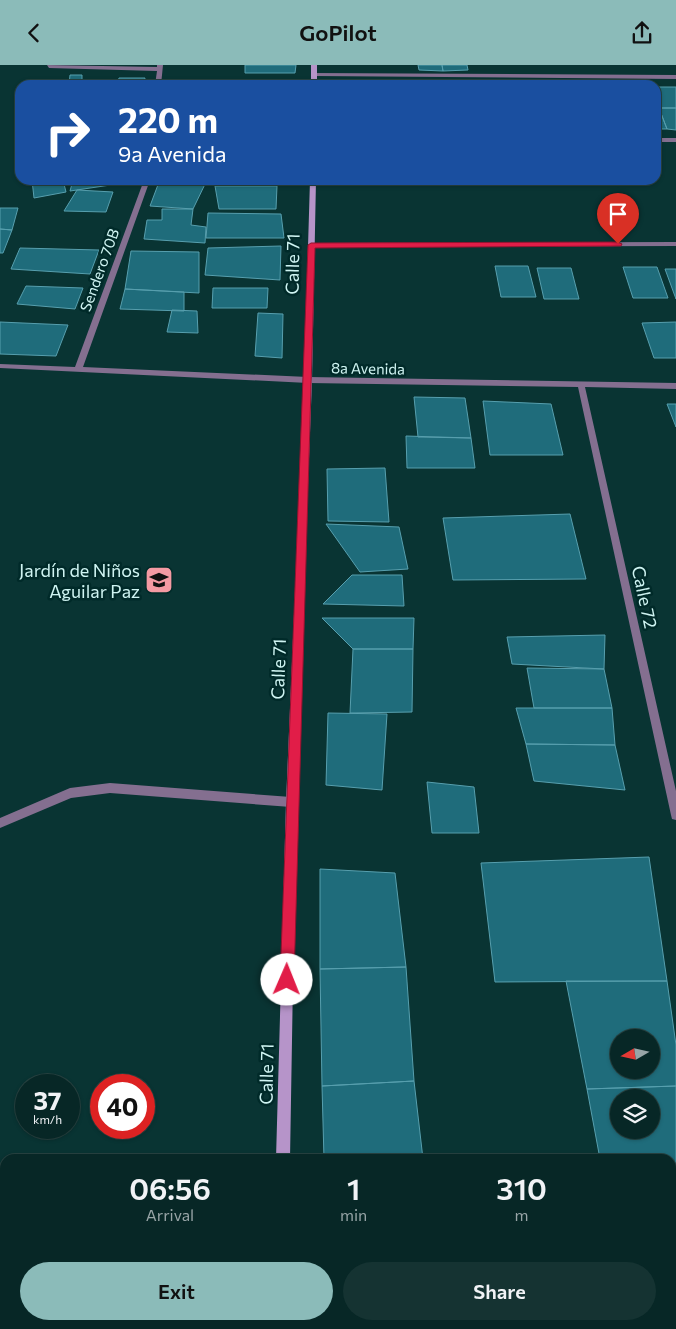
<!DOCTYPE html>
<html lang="en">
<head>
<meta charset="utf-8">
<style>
  :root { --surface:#072726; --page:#153332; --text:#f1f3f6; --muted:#98a5a7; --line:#284443; --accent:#8bbbb9 }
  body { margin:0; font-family:Commissioner,sans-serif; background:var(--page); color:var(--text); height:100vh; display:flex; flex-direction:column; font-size:19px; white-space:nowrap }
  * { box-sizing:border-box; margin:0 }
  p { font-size:16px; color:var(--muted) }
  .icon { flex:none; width:28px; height:28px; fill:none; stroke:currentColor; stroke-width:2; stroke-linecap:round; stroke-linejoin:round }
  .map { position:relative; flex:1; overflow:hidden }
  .details { position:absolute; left:0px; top:1089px; width:676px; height:176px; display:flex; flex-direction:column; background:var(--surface); border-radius:15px 15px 0 0; box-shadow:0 1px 4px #0004,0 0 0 1px var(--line) }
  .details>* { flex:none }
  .hud { position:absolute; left:15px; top:15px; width:646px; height:105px; border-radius:15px; box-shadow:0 1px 4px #0004,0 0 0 1px var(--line); background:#1a4fa0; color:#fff; overflow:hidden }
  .needle { width:32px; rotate:261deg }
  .controls { position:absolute; left:610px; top:964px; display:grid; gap:10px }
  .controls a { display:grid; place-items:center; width:50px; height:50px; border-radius:50%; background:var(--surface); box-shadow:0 1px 4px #0004,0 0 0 1px var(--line); font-size:25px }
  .speed { position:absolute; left:15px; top:1009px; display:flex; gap:10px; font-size:25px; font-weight:700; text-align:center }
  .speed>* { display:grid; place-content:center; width:65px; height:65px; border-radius:50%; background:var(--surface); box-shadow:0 1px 4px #0004,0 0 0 1px var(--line); line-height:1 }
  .speed small { font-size:12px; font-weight:400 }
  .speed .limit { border:8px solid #d22; background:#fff; color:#111 }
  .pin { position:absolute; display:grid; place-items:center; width:42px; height:42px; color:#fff; margin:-51px -21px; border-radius:50% 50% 50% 0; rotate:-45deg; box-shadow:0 0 5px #0007 }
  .pin .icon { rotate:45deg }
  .me { position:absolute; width:55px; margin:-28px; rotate:1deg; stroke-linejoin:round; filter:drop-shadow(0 0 4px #0008) }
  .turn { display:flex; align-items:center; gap:18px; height:105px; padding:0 20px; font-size:22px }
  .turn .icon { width:65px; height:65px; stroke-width:2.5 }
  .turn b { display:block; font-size:35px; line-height:42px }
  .eta { display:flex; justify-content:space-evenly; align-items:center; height:85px; text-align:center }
  .eta b { font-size:30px; font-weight:600; line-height:35px }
  .button { display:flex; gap:10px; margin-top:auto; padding:10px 20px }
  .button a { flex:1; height:58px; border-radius:30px; background:var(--accent); color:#111; font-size:20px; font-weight:600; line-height:58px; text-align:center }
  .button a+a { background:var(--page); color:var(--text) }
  header { display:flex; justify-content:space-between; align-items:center; height:65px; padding:0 20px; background:var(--accent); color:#111; font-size:22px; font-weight:600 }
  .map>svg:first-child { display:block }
  .building { fill:#1f6c7b; stroke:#579fae; fill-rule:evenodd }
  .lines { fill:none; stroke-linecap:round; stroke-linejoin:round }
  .lane { fill:#846f90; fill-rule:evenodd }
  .street { fill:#846f90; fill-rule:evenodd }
  .secondary { fill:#b694c9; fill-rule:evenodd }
  .route { fill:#e11d48; stroke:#92132f }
  .labels { text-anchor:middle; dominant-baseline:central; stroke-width:5; stroke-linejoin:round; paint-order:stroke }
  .far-street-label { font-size:15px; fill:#cff4f2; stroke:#002a29 }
  .street-label { font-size:18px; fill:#cff4f2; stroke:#002a29 }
  .poi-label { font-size:18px; fill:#cff4f2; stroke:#002a29; text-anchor:end }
</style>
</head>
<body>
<header><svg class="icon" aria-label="back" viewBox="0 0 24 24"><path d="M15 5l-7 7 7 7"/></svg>GoPilot<svg class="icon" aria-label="share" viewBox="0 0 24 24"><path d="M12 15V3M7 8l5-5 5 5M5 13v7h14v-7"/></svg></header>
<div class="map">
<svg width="676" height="1264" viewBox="0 0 676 1264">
  <rect width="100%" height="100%" fill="#093433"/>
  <path class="building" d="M 245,0 L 296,0 L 295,8 L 245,8 Z
    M 418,0 L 442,0 L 443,6 L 419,5 Z
    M 442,0 L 467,0 L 468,5 L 443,6 Z
    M 70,10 L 82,10 L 82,16 L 95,15 L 94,20 L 69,20 Z
    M 119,13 L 145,13 L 144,20 L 117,20 Z
    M 656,22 L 676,22 L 676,43 L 659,43 L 656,36 Z
    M 656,43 L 659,43 L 667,64 L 656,64 Z
    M 659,43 L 676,43 L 676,65 L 667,64 Z
    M 32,115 L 63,115 L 66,127 L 34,133 Z
    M 73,115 L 123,115 L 124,118 L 70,126 Z
    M 170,115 L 207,115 L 193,144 L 150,141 L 159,117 Z
    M 215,121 L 277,121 L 276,144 L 219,144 Z
    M 77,125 L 113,127 L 106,147 L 64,146 Z
    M 0,143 L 18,143 L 12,165 L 0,164 Z
    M 162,144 L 193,144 L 191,160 L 206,162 L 205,178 L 144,174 L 147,155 L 162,155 Z
    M 208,148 L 281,149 L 284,173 L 206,173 Z
    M 0,164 L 12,165 L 3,188 L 0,188 Z
    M 281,181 L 280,215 L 205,210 L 208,183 Z
    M 20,183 L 99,185 L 90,209 L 11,204 Z
    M 131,186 L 199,187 L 199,228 L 125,224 Z
    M 495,201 L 528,201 L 536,232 L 501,232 Z
    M 623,202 L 657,202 L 668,233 L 633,233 Z
    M 537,203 L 571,203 L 579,234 L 544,234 Z
    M 665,204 L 676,204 L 676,234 Z
    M 26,221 L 83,223 L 75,244 L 17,239 Z
    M 213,223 L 268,223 L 267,243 L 212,243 Z
    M 125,224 L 184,227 L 184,246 L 120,244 Z
    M 172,245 L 197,246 L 198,268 L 167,267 Z
    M 258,248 L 283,249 L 282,293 L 255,291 Z
    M 0,257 L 68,260 L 56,291 L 0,289 Z
    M 676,257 L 676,293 L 654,293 L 642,258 Z
    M 414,332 L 465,333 L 471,373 L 418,372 Z
    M 483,336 L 551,339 L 563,390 L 490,390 Z
    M 667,339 L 676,339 L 676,362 Z
    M 406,371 L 471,373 L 475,403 L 407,403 Z
    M 385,403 L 389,457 L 328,456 L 327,404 Z
    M 570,449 L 586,514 L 453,515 L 443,453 Z
    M 326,459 L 399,462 L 408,504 L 360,507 Z
    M 352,510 L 402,510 L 404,541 L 323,539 Z
    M 322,553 L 414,553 L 413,584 L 353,584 Z
    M 605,570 L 604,604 L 512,599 L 507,572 Z
    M 353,584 L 413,584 L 412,647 L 350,648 Z
    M 527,603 L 604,604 L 612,643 L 534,643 Z
    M 516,643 L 612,643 L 615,680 L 526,679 Z
    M 328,648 L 387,649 L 382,725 L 326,720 Z
    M 526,679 L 615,680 L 625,725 L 534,716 Z
    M 427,717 L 474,722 L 479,768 L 432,768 Z
    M 649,792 L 667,916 L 495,917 L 481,798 Z
    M 320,804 L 395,808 L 406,902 L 320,904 Z
    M 406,902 L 414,1016 L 322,1021 L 320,904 Z
    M 566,916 L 667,916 L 676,980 L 676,1021 L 587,1024 ZM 619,972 L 651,972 L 651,1005 L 619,1005 Z
    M 414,1016 L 423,1094 L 324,1094 L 322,1021 Z
    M 676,1021 L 676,1145 L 671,1145 L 671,1094 L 600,1094 L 587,1024 ZM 619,1032 L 651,1032 L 651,1065 L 619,1065 Z
    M 323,1260 L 419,1260 L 419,1264 L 324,1264 Z"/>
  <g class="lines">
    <path class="lane" d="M 110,718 L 291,732 L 295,733 L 296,737 L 295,741 L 291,742 L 110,728 L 71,733 L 0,763 L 0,753 L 70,723 Z"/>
    <path class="street" d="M 47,0 L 157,2 L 157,0 L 163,0 L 161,20 L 155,20 L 157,6 L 49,3 Z
      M 312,8 L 676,10 L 676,14 L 314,11 L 311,9 Z
      M 656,73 L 676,73 L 676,77 L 656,77 Z
      M 144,115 L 150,115 L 83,302 L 308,312 L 676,318 L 676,324 L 585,322 L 676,726 L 676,755 L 672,754 L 671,750 L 578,322 L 308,318 L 0,303 L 0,299 L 75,302 Z
      M 676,177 L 676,181 L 311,182 L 308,180 L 311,178 Z"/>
    <path class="secondary" d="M 311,0 L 317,0 L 317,20 L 311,20 Z
      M 310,115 L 316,115 L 312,315 L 296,737 L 290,1094 L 276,1094 L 286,737 L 304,315 Z
      M 272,1260 L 286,1260 L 286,1264 L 272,1264 Z"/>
  </g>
  <path class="route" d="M 618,177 L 622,179 L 621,181 L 315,183 L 294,915 L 292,920 L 287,922 L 282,920 L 280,915 L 308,180 L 311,178 Z"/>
  <defs>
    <symbol id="school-square" viewBox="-11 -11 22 22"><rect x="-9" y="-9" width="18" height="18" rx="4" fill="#f49aa3" stroke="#002a29"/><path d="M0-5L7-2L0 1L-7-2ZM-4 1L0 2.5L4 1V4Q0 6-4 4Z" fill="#111"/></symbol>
  </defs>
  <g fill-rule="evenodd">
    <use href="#school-square" x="143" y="499" width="32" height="32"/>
  </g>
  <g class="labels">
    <g class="far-street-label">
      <text transform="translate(99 205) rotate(-70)">Sendero 70B</text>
      <text transform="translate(368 303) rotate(1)">8a Avenida</text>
    </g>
    <g class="street-label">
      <text transform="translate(292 199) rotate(-89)">Calle 71</text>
      <text transform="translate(645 532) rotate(78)">Calle 72</text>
      <text transform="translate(278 604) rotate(-88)">Calle 71</text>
      <text transform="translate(266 1009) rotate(-89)">Calle 71</text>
    </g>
    <g class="poi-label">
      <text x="140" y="505">Jardín de Niños<tspan x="140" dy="21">Aguilar Paz</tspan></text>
    </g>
  </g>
</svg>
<div class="controls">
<a><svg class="needle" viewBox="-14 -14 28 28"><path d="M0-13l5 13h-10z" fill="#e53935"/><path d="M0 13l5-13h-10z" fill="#98a5a7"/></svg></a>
<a><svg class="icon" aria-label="layers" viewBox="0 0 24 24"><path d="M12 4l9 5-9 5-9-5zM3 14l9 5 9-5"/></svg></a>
</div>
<div class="speed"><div>37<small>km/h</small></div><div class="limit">40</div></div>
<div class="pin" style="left:618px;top:179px;background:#d93025"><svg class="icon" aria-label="arrive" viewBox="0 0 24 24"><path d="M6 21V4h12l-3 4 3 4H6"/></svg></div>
<svg class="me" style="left:287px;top:915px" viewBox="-20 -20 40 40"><circle r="19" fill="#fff"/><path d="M0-13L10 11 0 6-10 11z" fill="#e11d48"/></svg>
<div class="hud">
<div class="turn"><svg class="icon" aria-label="right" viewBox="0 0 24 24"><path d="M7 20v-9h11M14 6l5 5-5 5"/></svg><div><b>220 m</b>9a Avenida</div></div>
</div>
<section class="details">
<div class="eta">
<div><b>06:56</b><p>Arrival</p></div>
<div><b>1</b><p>min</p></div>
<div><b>310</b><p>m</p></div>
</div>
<div class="button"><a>Exit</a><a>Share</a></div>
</section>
</div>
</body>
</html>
